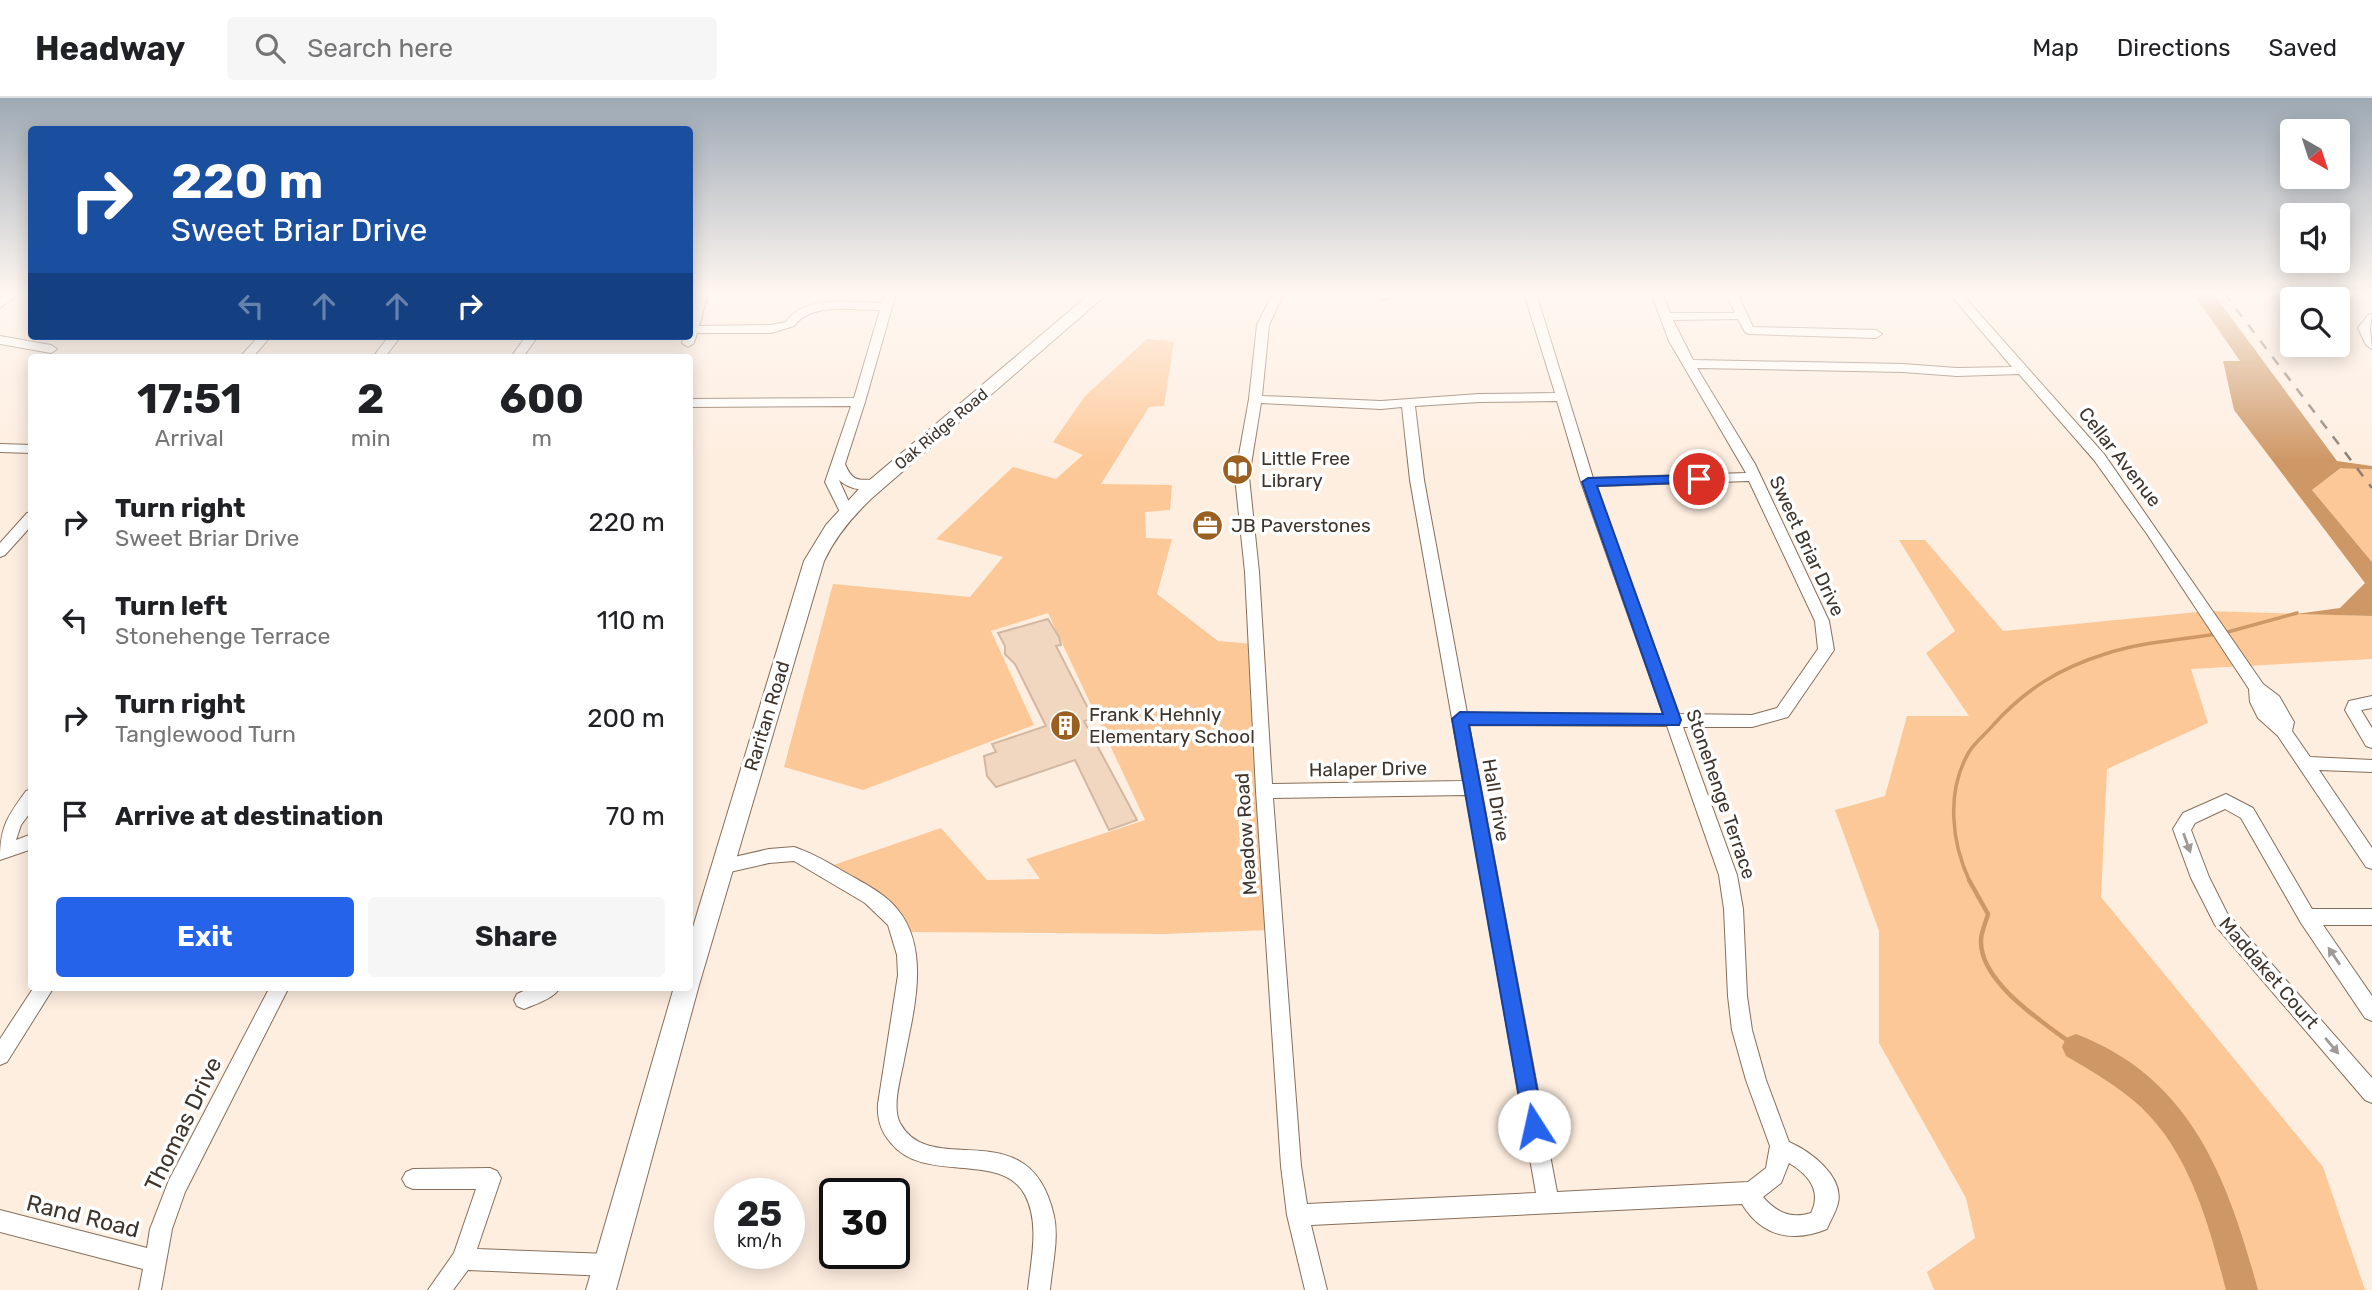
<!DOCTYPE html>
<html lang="en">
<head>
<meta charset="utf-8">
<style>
  :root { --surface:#fff; --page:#f6f6f6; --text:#202124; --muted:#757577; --line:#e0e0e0; --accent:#2563eb }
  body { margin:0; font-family:Rubik,sans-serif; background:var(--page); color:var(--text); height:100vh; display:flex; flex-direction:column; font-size:26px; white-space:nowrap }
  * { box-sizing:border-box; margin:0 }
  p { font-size:23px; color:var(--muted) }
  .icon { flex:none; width:38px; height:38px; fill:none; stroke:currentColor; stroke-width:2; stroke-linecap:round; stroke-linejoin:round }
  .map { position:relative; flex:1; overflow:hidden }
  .side { position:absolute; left:28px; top:256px; width:665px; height:637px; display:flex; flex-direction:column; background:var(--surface); border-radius:7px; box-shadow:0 4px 18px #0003 }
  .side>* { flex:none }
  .hud { position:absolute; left:28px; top:28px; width:665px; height:214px; border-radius:7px; box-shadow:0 4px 18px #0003; background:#1a4fa0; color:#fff; overflow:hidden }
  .needle { width:46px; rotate:141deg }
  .tools { position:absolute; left:2280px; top:21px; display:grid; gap:14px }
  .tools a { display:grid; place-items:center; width:70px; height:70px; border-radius:7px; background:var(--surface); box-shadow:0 4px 18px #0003; font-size:35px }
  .speed { position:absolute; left:714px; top:1080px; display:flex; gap:14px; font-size:35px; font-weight:700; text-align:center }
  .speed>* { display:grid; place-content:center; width:91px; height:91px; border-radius:50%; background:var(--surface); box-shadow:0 4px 18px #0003; line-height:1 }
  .speed small { font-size:18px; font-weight:400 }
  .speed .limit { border:4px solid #111; border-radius:10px; background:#fff; color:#111 }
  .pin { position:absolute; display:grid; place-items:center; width:60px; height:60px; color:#fff; margin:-30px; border:4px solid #fff; border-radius:50%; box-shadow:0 2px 7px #0007 }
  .me { position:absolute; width:77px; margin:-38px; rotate:350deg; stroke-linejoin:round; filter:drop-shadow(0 0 5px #0008) }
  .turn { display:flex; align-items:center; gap:24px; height:147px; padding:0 28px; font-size:32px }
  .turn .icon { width:91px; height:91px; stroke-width:2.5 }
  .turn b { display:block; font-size:49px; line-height:60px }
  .lanes { display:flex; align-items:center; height:66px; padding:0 28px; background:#0003; justify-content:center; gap:35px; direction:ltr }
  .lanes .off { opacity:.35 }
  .eta { display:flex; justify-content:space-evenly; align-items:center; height:119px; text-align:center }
  .eta b { font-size:42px; font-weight:700; line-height:49px }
  .button { display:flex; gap:14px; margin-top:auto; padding:14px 28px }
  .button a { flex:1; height:80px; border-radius:7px; background:var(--accent); color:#fff; font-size:28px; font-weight:700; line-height:80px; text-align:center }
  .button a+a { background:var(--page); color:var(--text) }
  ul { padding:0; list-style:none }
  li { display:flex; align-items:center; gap:21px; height:98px; padding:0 28px }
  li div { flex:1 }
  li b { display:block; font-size:26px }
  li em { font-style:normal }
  header { display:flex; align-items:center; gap:42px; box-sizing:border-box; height:98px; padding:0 35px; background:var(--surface); border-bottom:2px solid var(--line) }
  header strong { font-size:33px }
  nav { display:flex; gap:38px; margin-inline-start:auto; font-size:24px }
  .search { width:490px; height:63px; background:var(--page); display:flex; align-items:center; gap:18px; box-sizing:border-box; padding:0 24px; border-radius:7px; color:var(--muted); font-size:26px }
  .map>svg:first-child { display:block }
  .green { fill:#fdc898 }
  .water { fill:#ce9866 }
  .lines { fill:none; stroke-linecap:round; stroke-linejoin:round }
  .stream-far2 { stroke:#ce9866; stroke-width:2.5 }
  .stream-far1 { stroke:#ce9866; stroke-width:3.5 }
  .stream { stroke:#ce9866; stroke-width:4.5 }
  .river { fill:#ce9866; fill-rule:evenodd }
  .building { fill:#f2d7c0; stroke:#d2b8a2; stroke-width:2 }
  .minor-casing { stroke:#866f5a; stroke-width:2 }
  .major-casing { stroke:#866f5a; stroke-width:2 }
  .minor { fill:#fff; fill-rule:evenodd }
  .major { fill:#fff; fill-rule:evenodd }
  .rail { stroke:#8b7f74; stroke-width:2.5; stroke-dasharray:10 10; stroke-linecap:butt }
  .oneway { fill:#9e9a95 }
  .route { fill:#2563eb; stroke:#184099; stroke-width:2 }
  .labels { text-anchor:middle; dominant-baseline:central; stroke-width:7; stroke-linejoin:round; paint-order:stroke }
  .far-street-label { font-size:16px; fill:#3e342b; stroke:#fff }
  .street-label { font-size:19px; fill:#3e342b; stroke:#fff }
  .poi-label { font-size:19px; fill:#3e342b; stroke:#fff; text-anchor:start }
  .near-street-label { font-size:23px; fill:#3e342b; stroke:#fff }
</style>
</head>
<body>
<header>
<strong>Headway</strong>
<div class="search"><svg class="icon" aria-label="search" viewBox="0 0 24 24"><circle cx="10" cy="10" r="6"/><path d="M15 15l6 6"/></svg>Search here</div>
<nav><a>Map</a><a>Directions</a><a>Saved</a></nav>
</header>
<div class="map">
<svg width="2372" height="1192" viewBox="0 0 2372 1192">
  <rect width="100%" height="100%" fill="#feeee0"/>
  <path class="green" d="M 1147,241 L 1174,244 L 1164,308 L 1149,309 L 1101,386 L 1172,387 L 1170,412 L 1145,414 L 1146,440 L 1172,441 L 1157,496 L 1218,543 L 1254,546 L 1270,832 L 1163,836 L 908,834 L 822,771 L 941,730 L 987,782 L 1040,781 L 1026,761 L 1145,722 L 1048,515 L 991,533 L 1034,627 L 863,692 L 784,669 L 833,486 L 970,499 L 1003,459 L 936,441 L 1013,369 L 1056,381 L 1083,357 L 1053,344 L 1085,298 Z
    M 2342,369 L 2372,370 L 2372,464 L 2312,392 Z
    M 1899,442 L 1925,442 L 2003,533 L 2208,513 L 2372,518 L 2372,561 L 2191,571 L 2208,625 L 2107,671 L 2101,799 L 2323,1069 L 2365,1192 L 1934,1192 L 1927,1174 L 1975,1140 L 1966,1100 L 1879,945 L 1879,833 L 1835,712 L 1885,698 L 1907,618 L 1969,618 L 1926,555 L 1955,533 Z"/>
  <path class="water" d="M 2193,195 L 2213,195 L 2337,363 L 2372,368 L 2372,370 L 2342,369 L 2312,392 L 2372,464 L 2372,518 L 2296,516 L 2340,510 L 2365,485 L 2234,312 L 2223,263 L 2240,263 Z"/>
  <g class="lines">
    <path class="stream-far2" d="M 2342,369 L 2372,370"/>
    <path class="stream-far1" d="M 2224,535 L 2297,515
      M 1970,784 C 1951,744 1946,693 1969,654 C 1975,644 1986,636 1994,626 C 2026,591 2060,570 2105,556 C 2142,544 2179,542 2216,536"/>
    <path class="stream" d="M 1969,782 L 1988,816 C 1986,824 1981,834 1981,842 C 1979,885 2046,926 2076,949"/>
    <path class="river" d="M 2076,936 C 2192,980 2228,1082 2258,1192 L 2226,1192 C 2209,1128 2191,1057 2141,1009 C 2119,989 2092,973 2066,958 L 2062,949 L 2066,940 Z"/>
  </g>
  <path class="building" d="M 1048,521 L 1059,539 L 1061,547 L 1056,548 L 1093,620 L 1084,623 L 1137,722 L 1109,732 L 1075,662 L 996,689 L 987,678 L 984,658 L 996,654 L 992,646 L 1046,628 L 1015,566 L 1005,556 L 1005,548 L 998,535 Z"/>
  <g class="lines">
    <defs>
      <path id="minor" d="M 7,195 L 19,195 L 0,210 L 0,201 Z
        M 696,195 L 708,195 L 699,228 L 771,227 L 786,224 C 805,196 851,205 882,205 L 884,195 L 896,195 L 865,304 L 845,366 C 856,393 867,374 882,387 C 870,396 850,392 839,382 L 853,413 L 851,416 L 841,416 L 825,384 L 851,308 L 690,309 L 690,301 L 854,300 L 880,212 C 852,212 811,204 794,228 L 771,235 L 697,235 L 694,245 L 688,249 L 682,245 L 684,238 L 690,238 L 690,219 Z
        M 1273,195 L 1284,195 L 1269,227 L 1262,298 L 1381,303 L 1479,296 L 1555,295 L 1524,195 L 1536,195 L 1593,380 L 1746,375 L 1669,243 L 1651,195 L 1662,195 L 1670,215 L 1735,215 L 1726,195 L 1737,195 L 1753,229 L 1876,232 L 1882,236 L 1876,240 L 1749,236 L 1745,234 L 1738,221 L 1673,222 L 1693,262 L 1903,266 L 1957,270 L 2012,269 L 1949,195 L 1961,195 L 2104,356 L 2263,586 L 2279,598 L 2294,624 L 2292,633 L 2310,659 L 2372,662 L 2372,674 L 2319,672 L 2372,750 L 2372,771 L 2366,769 L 2278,638 L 2258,620 L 2250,604 L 2249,591 L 2147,436 L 2094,362 L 2019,276 L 1957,278 L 1903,274 L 1697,270 L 1755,366 L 1829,523 L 1834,552 L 1788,619 L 1752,629 L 1683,629 L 1737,777 L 1743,811 L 1747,898 L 1752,932 L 1766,982 L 1789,1044 C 1810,1053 1844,1078 1838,1105 C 1836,1114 1830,1123 1827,1131 C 1793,1145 1762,1139 1742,1106 L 1311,1127 L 1327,1192 L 1305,1192 L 1287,1117 L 1281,1068 L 1256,693 L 1245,474 L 1235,379 L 1249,301 L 1257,227 ZM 1557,303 L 1581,384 L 1663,616 L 1467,615 L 1424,382 L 1415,308 L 1479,304 ZM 1261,305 L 1381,311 L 1402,309 L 1410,382 L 1463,683 L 1272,686 L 1259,474 L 1249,379 ZM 1749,383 L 1815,523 L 1818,551 L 1777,610 L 1752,617 L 1679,616 L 1596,388 ZM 1469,627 L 1667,628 L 1719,777 L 1724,811 L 1728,898 L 1732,932 L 1746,982 L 1770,1048 L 1766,1070 L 1748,1084 L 1557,1094 ZM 1466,697 L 1536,1095 L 1307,1106 L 1301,1068 L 1273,700 ZM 1789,1065 C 1809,1077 1822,1093 1811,1115 C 1791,1121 1777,1115 1763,1099 L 1781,1085 Z
        M 1377,195 L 1389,195 L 1390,200 L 1380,202 Z
        M 2372,216 L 2370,230 L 2372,251 L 2366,247 L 2358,230 L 2368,217 Z
        M 0,238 L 51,247 L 57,251 L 51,255 L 0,246 Z
        M 259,238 L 271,238 L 253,259 L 240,259 Z
        M 389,238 L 401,238 L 385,259 L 373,259 Z
        M 526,238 L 538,238 L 523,259 L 511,259 Z
        M 0,346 L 32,347 L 32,355 L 0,354 Z
        M 32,414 L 32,427 L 5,457 L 0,459 L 0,445 L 27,415 Z
        M 2372,598 L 2372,610 L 2361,612 L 2372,630 L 2372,650 L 2366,648 L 2345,612 L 2349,603 Z
        M 32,691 L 32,712 L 21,727 L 16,742 L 32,736 L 32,751 L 0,762 C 0,729 7,719 26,693 Z
        M 2226,696 L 2253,710 L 2312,811 L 2372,811 L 2372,827 L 2323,827 L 2372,898 L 2372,923 L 2365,920 L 2301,825 L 2241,720 L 2225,711 L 2195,725 L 2191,732 L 2209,779 L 2227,815 L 2372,980 L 2372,1005 L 2365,1002 L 2215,827 L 2191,780 L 2173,731 L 2183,715 Z
        M 794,749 C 816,756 835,769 855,780 C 871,789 887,798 898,812 C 932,854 912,919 903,967 C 900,982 892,1010 900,1025 C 931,1083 1030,1010 1054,1118 C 1059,1141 1052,1168 1050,1192 L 1028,1192 C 1031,1162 1040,1125 1025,1097 C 1001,1052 925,1087 891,1045 C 881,1034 877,1021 878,1006 L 898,877 L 897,857 L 888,827 L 865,805 L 794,763 L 769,765 L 721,776 L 715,774 L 712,769 L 715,764 L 721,762 L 769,751 Z
        M 34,889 L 54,889 L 7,964 L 0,967 L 0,941 Z
        M 270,889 L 289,889 L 185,1094 L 172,1131 L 161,1192 L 139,1192 L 143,1171 L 0,1134 L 0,1112 L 147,1150 L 150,1131 L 169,1082 Z
        M 532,889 L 560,889 C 555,900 536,906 524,911 L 517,908 L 514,902 L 517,896 Z
        M 490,1070 L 497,1073 L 501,1080 L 477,1151 L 608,1156 L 616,1159 L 619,1167 L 616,1175 L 608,1178 L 468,1172 L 453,1192 L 428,1192 L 454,1155 L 476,1091 L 413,1091 L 406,1088 L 402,1081 L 406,1074 L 413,1071 Z"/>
      <path id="major" d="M 1091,195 L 1108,195 L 872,400 C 852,419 836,438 824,463 L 699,887 L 616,1192 L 586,1192 L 674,889 L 690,889 L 690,839 L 804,463 L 826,427 L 859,391 Z"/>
    </defs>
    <use href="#minor" class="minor-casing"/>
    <use href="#major" class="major-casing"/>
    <use href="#minor" class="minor"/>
    <use href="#major" class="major"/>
    <path class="rail" d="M 2224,195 L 2372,390"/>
  </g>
  <defs><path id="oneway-solid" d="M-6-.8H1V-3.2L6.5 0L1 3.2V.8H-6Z" transform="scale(1.75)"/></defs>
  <g class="oneway">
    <use href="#oneway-solid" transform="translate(2187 745) rotate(70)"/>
    <use href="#oneway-solid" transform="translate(2334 858) rotate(-124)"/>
    <use href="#oneway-solid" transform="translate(2332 948) rotate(50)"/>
  </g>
  <linearGradient id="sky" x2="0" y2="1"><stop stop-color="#9da9b4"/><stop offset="0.54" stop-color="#fff7f1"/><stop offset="1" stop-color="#fff7f1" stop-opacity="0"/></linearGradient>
  <rect width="2372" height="362" fill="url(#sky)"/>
  <path class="route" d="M 1699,377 L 1705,381 L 1704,384 L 1597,388 L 1681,622 L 1679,627 L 1469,627 L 1544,1028 L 1541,1035 L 1534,1038 L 1527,1035 L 1524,1028 L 1452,621 L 1460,614 L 1663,616 L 1582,384 L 1588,380 Z"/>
  <defs>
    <symbol id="library-disc" viewBox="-11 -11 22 22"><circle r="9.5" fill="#9b6020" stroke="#fff"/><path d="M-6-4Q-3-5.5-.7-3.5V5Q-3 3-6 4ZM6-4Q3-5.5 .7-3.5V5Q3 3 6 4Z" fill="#fff"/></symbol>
    <symbol id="office-disc" viewBox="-11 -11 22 22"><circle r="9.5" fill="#9b6020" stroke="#fff"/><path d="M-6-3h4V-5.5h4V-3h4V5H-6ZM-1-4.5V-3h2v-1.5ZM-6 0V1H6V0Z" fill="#fff"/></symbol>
    <symbol id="building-disc" viewBox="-11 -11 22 22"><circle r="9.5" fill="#9b6020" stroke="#fff"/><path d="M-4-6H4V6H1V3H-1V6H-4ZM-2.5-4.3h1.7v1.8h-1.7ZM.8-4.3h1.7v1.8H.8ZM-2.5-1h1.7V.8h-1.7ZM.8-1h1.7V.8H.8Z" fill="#fff"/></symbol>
  </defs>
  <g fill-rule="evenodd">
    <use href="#library-disc" x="1220" y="354" width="35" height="35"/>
    <use href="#office-disc" x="1190" y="410" width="35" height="35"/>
    <use href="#building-disc" x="1048" y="610" width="35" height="35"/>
  </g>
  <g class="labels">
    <g class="far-street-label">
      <text transform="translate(941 331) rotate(-40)">Oak Ridge Road</text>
    </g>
    <g class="street-label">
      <text transform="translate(2120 359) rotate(52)">Cellar Avenue</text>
      <text transform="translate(1807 448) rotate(65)">Sweet Briar Drive</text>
      <text transform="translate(767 618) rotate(-73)">Raritan Road</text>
      <text transform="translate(1368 671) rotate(-1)">Halaper Drive</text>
      <text transform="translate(1721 696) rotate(71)">Stonehenge Terrace</text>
      <text transform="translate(1496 702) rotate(80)">Hall Drive</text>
      <text transform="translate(1246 736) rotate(-94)">Meadow Road</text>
      <text transform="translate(2269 875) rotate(49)">Maddaket Court</text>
    </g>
    <g class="poi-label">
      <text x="1261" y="360">Little Free<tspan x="1261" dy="22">Library</tspan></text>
      <text x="1231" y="427">JB Paverstones</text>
      <text x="1089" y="616">Frank K Hehnly<tspan x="1089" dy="22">Elementary School</tspan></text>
    </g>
    <g class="near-street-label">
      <text transform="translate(183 1026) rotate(-64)">Thomas Drive</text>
      <text transform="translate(83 1118) rotate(14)">Rand Road</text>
    </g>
  </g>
</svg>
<div class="tools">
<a><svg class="needle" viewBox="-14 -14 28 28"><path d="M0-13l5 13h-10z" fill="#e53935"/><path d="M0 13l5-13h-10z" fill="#757577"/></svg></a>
<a><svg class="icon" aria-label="sound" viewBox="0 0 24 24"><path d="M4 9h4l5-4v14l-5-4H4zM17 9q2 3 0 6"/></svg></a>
<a><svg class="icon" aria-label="search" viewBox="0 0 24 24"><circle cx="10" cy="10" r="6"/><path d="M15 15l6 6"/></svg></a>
</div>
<div class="speed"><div>25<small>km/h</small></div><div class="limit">30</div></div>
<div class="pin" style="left:1699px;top:381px;background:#d93025"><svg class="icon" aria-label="arrive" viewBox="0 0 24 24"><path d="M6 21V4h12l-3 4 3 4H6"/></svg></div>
<svg class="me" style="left:1534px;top:1028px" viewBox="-20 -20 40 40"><circle r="19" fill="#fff"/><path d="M0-13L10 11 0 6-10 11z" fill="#2563eb"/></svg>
<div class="hud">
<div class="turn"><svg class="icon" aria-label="right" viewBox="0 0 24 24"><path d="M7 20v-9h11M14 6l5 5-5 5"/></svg><div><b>220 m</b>Sweet Briar Drive</div></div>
<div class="lanes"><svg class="icon off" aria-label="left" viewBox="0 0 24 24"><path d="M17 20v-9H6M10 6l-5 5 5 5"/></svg><svg class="icon off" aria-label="ahead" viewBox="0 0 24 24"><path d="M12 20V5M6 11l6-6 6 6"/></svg><svg class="icon off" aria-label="ahead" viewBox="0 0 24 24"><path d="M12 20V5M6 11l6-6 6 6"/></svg><svg class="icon" aria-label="right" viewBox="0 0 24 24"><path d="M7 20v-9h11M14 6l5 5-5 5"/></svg></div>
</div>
<section class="side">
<div class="eta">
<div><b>17:51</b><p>Arrival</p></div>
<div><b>2</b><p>min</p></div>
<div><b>600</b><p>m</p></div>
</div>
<ul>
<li><svg class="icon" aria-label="right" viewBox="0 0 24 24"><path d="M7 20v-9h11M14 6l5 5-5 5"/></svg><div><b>Turn right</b><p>Sweet Briar Drive</p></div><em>220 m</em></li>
<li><svg class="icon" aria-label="left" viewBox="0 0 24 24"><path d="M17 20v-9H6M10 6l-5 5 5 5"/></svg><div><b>Turn left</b><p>Stonehenge Terrace</p></div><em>110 m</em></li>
<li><svg class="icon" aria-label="right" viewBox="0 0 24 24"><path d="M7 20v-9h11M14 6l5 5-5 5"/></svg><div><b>Turn right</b><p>Tanglewood Turn</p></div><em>200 m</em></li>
<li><svg class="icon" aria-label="arrive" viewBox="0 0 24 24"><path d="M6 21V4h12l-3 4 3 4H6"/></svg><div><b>Arrive at destination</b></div><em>70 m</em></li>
</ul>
<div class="button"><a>Exit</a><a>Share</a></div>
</section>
</div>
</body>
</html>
